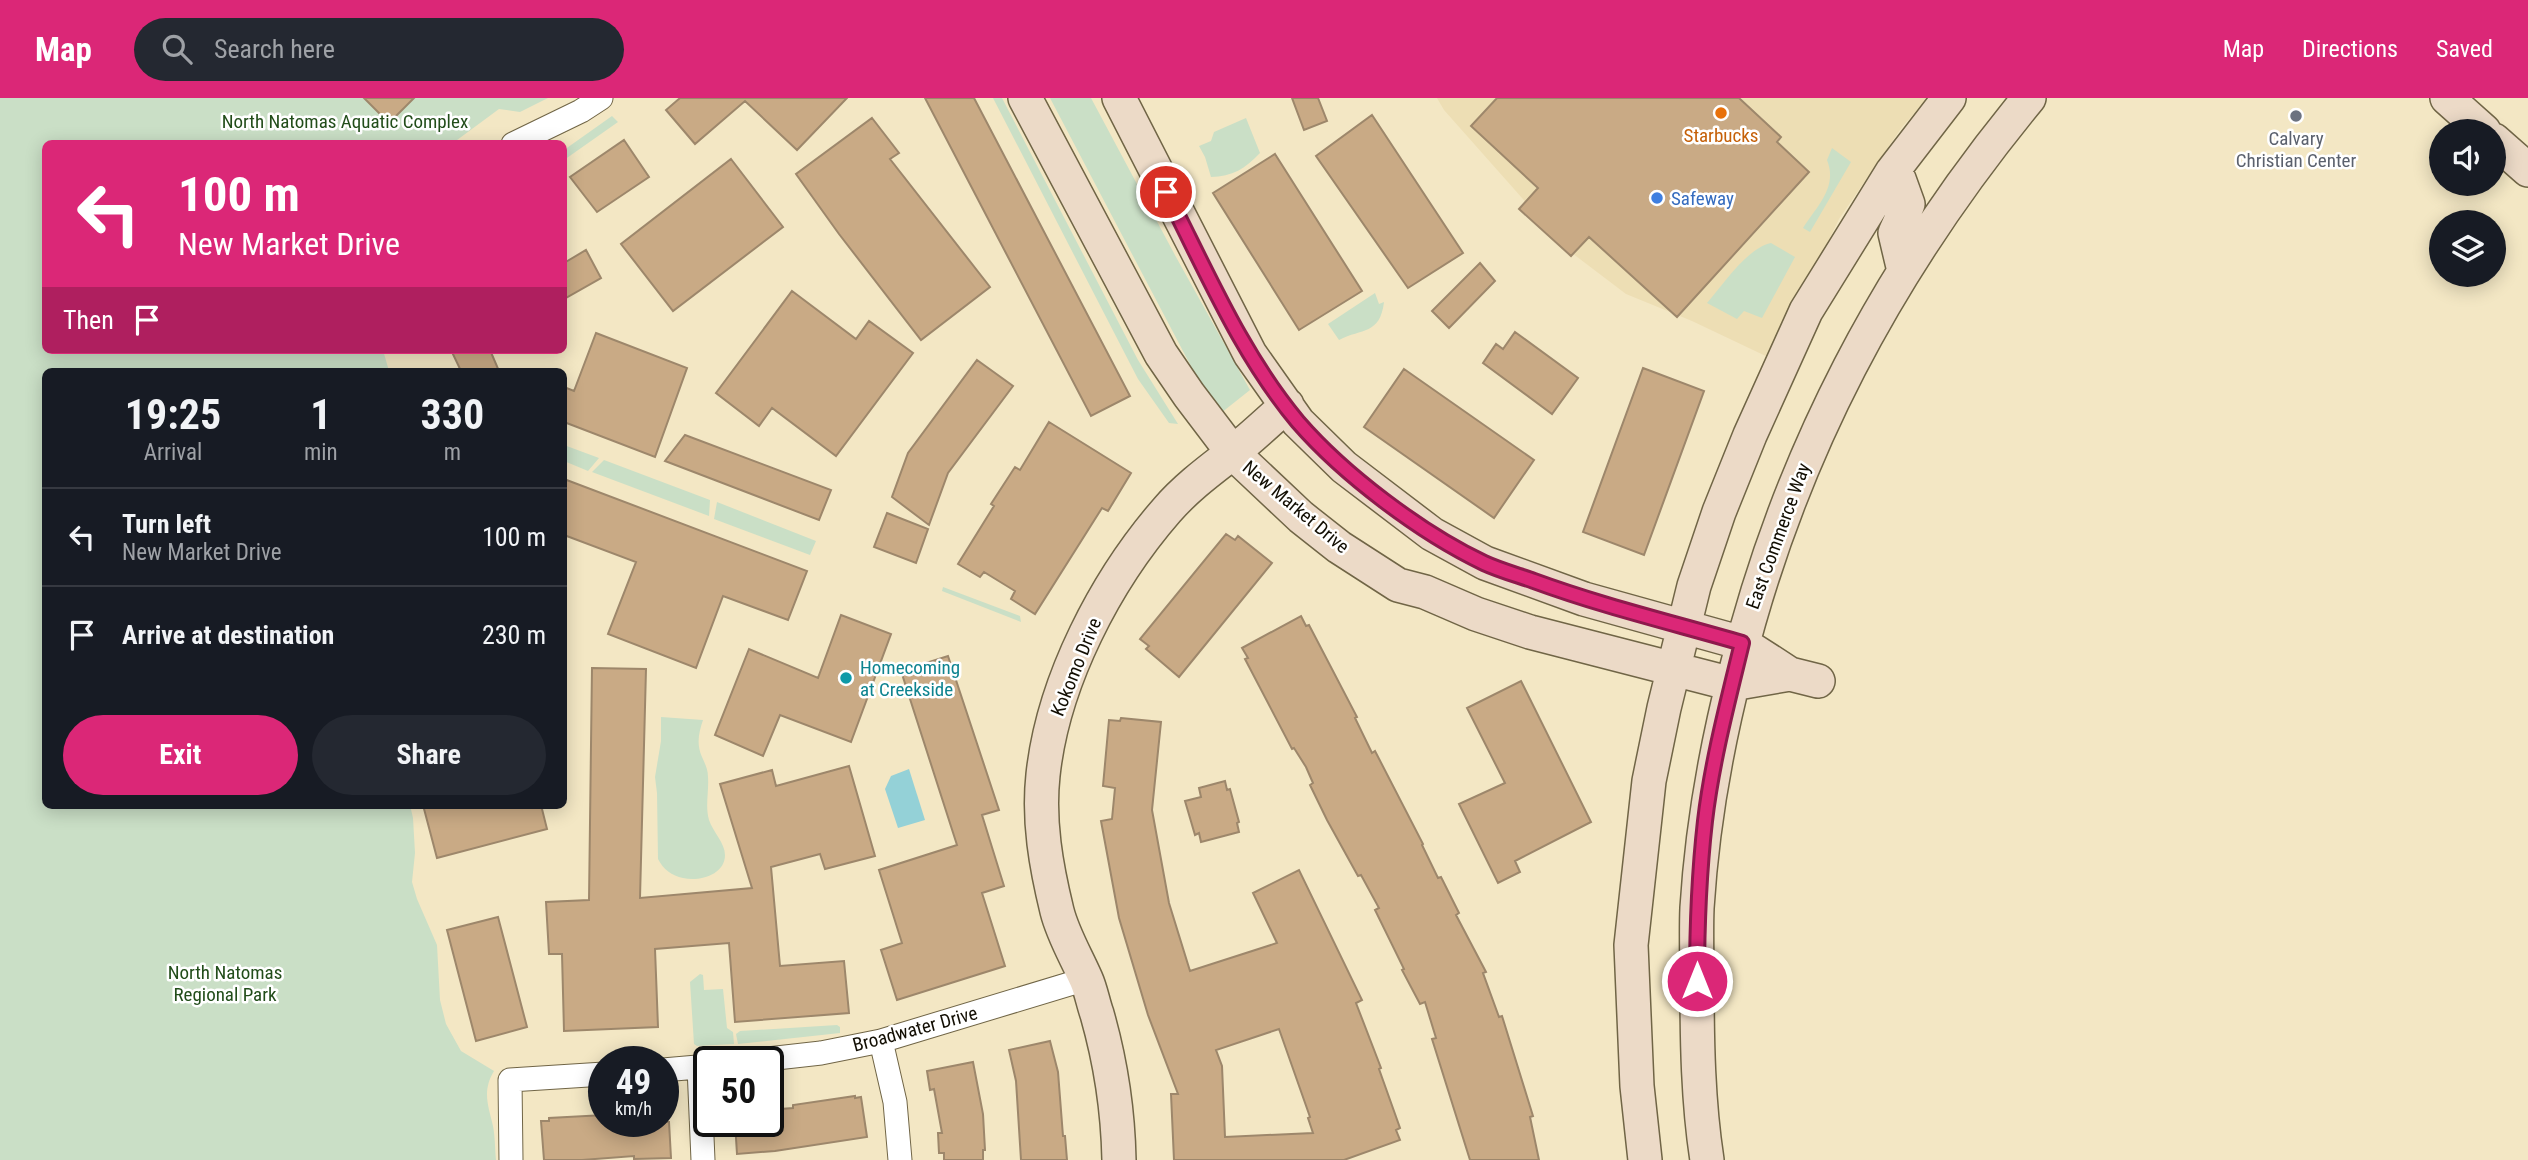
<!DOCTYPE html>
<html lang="en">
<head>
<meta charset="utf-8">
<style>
  :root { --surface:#171b24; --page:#242831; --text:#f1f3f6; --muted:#9ea1a6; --line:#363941; --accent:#db2777 }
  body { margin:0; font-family:"Roboto Condensed",sans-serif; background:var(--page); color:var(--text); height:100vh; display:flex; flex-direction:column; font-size:26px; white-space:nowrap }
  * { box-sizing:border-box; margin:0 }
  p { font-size:23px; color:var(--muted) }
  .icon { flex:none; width:38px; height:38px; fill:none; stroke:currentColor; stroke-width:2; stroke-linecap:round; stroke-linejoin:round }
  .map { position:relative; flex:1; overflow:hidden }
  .panel { position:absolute; left:42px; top:270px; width:525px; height:441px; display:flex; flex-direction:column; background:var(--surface); border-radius:10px; box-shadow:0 4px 18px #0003 }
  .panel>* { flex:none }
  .hud { position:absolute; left:42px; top:42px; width:525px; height:214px; border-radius:10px; box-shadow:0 4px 18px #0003; background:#db2777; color:#fff; overflow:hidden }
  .tools { position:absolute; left:2429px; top:21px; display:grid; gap:14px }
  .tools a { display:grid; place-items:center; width:77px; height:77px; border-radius:50%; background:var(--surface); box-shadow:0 4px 18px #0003; font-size:35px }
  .speed { position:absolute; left:588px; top:948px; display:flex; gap:14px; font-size:35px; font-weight:700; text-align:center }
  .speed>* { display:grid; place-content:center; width:91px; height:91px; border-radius:50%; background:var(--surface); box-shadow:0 4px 18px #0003; line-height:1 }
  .speed small { font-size:18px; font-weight:400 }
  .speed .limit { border:4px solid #111; border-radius:10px; background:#fff; color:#111 }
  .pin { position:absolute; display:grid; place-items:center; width:60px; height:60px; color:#fff; margin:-30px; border:4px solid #fff; border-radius:50%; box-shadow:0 2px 7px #0007 }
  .me { position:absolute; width:77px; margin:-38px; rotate:0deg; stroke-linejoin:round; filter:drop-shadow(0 0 5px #0008) }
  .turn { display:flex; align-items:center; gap:24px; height:147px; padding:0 21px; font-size:32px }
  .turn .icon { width:91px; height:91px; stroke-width:2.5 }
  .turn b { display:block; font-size:49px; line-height:60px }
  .then { display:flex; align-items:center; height:66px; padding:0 21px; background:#0003; gap:14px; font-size:26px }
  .eta { display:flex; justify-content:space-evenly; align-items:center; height:119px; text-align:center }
  .eta b { font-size:42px; font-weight:700; line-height:49px }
  .action { display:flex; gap:14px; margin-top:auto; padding:14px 21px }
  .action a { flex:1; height:80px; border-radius:42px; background:var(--accent); color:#fff; font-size:28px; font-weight:700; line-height:80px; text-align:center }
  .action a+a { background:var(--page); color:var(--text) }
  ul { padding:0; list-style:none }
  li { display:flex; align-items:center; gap:21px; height:98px; padding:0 21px; border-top:2px solid var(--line) }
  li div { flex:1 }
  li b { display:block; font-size:26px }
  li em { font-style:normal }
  header { display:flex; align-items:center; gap:42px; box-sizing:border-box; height:98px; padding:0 35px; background:var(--accent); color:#fff }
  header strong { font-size:33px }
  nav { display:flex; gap:38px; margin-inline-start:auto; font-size:24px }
  .search { width:490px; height:63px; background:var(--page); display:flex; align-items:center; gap:18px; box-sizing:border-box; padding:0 24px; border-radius:38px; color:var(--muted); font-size:26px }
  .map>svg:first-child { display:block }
  .built { fill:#eddeb4 }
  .green { fill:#cadfc6 }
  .water { fill:#94d1d7 }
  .building { fill:#c9aa85; stroke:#9d876b; stroke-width:2; fill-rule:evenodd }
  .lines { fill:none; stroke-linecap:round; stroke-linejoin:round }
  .street-casing { stroke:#706546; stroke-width:25 }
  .secondary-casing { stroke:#706546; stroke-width:36 }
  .street { stroke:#fff; stroke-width:23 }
  .secondary { stroke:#ecdac7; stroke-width:33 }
  .route-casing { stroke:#8e194d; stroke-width:18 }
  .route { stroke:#db2777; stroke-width:12 }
  .food-dot { fill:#e8710a; stroke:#fff; stroke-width:2.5 }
  .worship-dot { fill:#6b7280; stroke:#fff; stroke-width:2.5 }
  .shop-dot { fill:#3f7fe0; stroke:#fff; stroke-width:2.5 }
  .culture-dot { fill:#0f9aa8; stroke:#fff; stroke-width:2.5 }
  .labels { text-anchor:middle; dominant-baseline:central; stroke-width:5; stroke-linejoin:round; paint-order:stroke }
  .park-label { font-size:19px; fill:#224d1a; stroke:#fff }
  .food-label { font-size:19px; fill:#c56008; stroke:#fff }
  .worship-label { font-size:19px; fill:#5b616d; stroke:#fff }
  .shop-label { font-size:19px; fill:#366cbe; stroke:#fff; text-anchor:start }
  .street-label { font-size:19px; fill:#120e03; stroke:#fff }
  .culture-label { font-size:19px; fill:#0d838f; stroke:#fff; text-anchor:start }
</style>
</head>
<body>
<header>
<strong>Map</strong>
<div class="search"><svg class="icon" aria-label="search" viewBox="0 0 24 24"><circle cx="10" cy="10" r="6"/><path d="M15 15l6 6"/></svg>Search here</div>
<nav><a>Map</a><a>Directions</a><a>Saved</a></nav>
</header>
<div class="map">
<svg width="2528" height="1062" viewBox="0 0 2528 1062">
  <rect width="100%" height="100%" fill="#f3e7c4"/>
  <path class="built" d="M 1437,0 L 1928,0 L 1902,29 L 1839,121 L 1772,261 L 1692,223 L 1626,196 L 1568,152 L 1444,12 Z"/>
  <path class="green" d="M 0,0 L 548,0 L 520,14 L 499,11 L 453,45 L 46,46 L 46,252 L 383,252 L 389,273 L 46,273 L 46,707 L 410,707 L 413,720 L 415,755 L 412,784 L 417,801 L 437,847 L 440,902 L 446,926 L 461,953 L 494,973 C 482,993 488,1007 493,1028 C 495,1038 495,1051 496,1062 L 0,1062 Z
    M 993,0 L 1002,0 L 1138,262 L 1178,326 L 1169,325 L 1138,281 Z
    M 1050,0 L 1091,0 L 1176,159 L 1250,292 L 1221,315 L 1194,274 Z
    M 612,18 L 618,24 L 564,62 L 564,52 Z
    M 1246,20 L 1260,55 C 1246,70 1232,79 1211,79 L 1205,59 L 1199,48 L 1211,43 L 1214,34 Z
    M 1832,50 L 1851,64 L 1810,134 L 1803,130 C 1817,108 1838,89 1827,62 Z
    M 1771,145 L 1795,159 L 1762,220 L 1744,213 L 1737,221 L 1707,205 C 1723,187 1747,150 1771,145 Z
    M 1375,195 L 1379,206 L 1384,204 C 1380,237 1362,230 1339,242 L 1328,226 Z
    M 564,347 L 599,360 L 588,373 L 564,363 Z
    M 604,362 L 710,402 L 709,418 L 592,374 Z
    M 717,404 L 816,443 L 810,457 L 714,421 Z
    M 943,489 L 1020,518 L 1021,524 L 942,493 Z
    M 661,619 L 703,622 C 699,634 696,646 702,659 C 705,666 708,671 708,679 C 709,694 705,708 709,722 C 713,734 725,745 725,757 C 725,777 699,784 683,780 C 672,778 663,771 658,761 L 657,695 L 655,679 L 661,643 Z
    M 700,876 L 703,877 L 704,892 L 723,891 L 727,930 L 733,934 L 734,946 L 697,948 L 694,946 L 690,884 Z
    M 837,927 L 840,929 L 840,935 L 738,946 L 736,936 L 740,933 Z"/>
  <path class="water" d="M 909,671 L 925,722 L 898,730 L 885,691 L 891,678 Z"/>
  <path class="building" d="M 364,0 L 414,0 L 389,25 Z
    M 680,0 L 847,0 L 797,52 L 745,3 L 695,46 L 666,12 Z
    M 925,0 L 974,0 L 1130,298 L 1091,318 Z
    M 1292,0 L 1318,0 L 1327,23 L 1304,32 Z
    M 1497,0 L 1739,0 L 1781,39 L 1777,44 L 1809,74 L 1677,219 L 1589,139 L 1571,158 L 1519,111 L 1538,90 L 1471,28 Z
    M 1372,17 L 1463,155 L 1408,190 L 1316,58 Z
    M 872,20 L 899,55 L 890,61 L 990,189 L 921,242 L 839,136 L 796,76 Z
    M 624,42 L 649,79 L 597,114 L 570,79 Z
    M 1275,56 L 1362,193 L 1299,232 L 1213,95 Z
    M 731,61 L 783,129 L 673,213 L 621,146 Z
    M 586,152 L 601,180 L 564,201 L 564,165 Z
    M 1480,165 L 1495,183 L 1449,230 L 1432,213 Z
    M 792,193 L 856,241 L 869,223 L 913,255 L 836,358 L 772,310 L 759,328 L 716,295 Z
    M 1515,234 L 1578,280 L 1552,316 L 1483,265 L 1496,246 L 1503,251 Z
    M 596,235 L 687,270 L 655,359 L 564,324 L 564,289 L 574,293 Z
    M 451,252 L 490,252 L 499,273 L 461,273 Z
    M 977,262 L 1013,288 L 948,375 L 929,427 L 892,399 L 908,355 Z
    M 1643,270 L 1704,293 L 1644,457 L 1583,434 Z
    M 1404,271 L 1534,362 L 1494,420 L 1364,329 Z
    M 1049,324 L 1131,375 L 1108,413 L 1102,410 L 1035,516 L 1011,501 L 1015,493 L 984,474 L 980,479 L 958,466 L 994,408 L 991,406 L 1015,369 L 1020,372 Z
    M 685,337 L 831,392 L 819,422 L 665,363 Z
    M 564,381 L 807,473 L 788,522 L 723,498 L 696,570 L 608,536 L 636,464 L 564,437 Z
    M 887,415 L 928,431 L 916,465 L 874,449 Z
    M 1226,436 L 1235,442 L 1238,438 L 1272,465 L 1179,579 L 1146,551 L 1149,548 L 1140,541 Z
    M 841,517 L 891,536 L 851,644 L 780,617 L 763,658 L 715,637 L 749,551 L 818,580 Z
    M 1301,518 L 1306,528 L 1309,527 L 1357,619 L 1355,620 L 1372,655 L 1375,653 L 1423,746 L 1422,747 L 1438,780 L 1441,779 L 1459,815 L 1456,817 L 1486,874 L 1483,875 L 1499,919 L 1502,918 L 1533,1018 L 1530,1019 L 1539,1062 L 1470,1062 L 1432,941 L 1436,940 L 1425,904 L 1420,906 L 1402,872 L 1404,871 L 1375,812 L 1379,810 L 1361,777 L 1358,778 L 1327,722 L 1310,687 L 1313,685 L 1306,669 L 1294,650 L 1292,651 L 1245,561 L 1248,560 L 1242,550 Z
    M 948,558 L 999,712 L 982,717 L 1004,788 L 982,795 L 1005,868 L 897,902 L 881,852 L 902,845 L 879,772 L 957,747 L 901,573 Z
    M 592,570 L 646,571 L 640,800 L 752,790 L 720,686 L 772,672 L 776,688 L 849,668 L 875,758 L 825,771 L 820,756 L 771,769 L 780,868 L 844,863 L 849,915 L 735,924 L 729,845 L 655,851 L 658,929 L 564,933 L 562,856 L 549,856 L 546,804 L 589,802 Z
    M 1521,583 L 1591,724 L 1515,763 L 1520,774 L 1498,785 L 1459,706 L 1505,685 L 1467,610 Z
    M 1121,620 L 1161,624 L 1152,712 L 1169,805 L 1190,873 L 1277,845 L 1253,795 L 1299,772 L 1362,902 L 1356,905 L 1381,970 L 1379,971 L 1400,1030 L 1396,1032 L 1400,1042 L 1344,1062 L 1174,1062 L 1171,996 L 1178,996 L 1148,917 L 1119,820 L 1101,723 L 1112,721 L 1115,690 L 1103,688 L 1109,622 L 1120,623 ZM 1279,931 L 1310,1019 L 1308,1020 L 1313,1035 L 1225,1039 L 1222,968 L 1216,952 Z
    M 1225,683 L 1227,692 L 1230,691 L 1239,724 L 1237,725 L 1239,734 L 1201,744 L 1199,735 L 1195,737 L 1185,703 L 1201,699 L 1199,690 Z
    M 423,707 L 541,707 L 547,731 L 437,760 Z
    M 498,819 L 527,929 L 476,943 L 447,832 Z
    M 1050,943 L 1058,974 L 1063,1038 L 1065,1038 L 1067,1062 L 1021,1062 L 1016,983 L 1009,952 Z
    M 973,964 L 983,1016 L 985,1052 L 983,1052 L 983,1062 L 944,1062 L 944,1055 L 939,1055 L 938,1035 L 942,1035 L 934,991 L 930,992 L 927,973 Z
    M 855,998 L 855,1000 L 861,999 L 867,1039 L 775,1053 L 737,1056 L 735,1024 L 768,1024 L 768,1012 L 793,1010 L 793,1007 Z
    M 604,1017 L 604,1024 L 669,1024 L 671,1060 L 634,1061 L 634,1058 L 582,1062 L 544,1062 L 541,1023 L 549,1023 L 549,1020 Z"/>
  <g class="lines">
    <defs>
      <path id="street" d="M 513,46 L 581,13 L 601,0
        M 881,943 L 895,1004 L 900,1062
        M 740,964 L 821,955 L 881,943 L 1086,881
        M 699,969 L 703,1062
        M 663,972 L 709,968
        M 511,1062 L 510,982 L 604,976"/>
      <path id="secondary" d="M 1025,0 L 1161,256 L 1189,297 L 1233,355 L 1301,419 L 1339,449 L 1398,487 L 1425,494 L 1476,516 L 1530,534 L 1732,586 L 1790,576
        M 1119,0 L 1250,256 L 1298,324 L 1344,369 L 1432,436 L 1485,465 L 1584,501 L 1742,545 L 1790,576 L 1818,583
        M 2447,0 L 2484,33
        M 2494,42 L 2528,72
        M 1892,74 L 1899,81 L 1908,106 L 1895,135 L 1904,173
        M 1119,1062 C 1118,1012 1111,965 1097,916 C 1093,905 1091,892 1086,881 C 1076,858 1063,837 1057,813 C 1046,768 1038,723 1043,677 C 1053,583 1106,482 1167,412 C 1186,390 1209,373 1231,356 C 1250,341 1268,324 1287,307
        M 1645,1062 L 1637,988 L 1631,847 L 1649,683 L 1664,610 L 1694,488 L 1719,414 L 1750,337 L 1806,213 L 1892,74 L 1949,0
        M 1707,1062 C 1698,1004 1697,943 1697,884 C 1697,860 1696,834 1697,810 C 1702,729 1716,650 1736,572 C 1789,357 1888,171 2029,0"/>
    </defs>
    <use href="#street" class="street-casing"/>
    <use href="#secondary" class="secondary-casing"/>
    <use href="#street" class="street"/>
    <use href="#secondary" class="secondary"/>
  </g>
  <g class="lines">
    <defs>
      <path id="route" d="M 1166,94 C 1206,172 1241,256 1298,324 C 1344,377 1421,435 1484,465 C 1499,472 1517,477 1534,483 C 1602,508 1673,525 1742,545 C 1728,603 1712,663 1705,723 C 1699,776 1697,829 1697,883"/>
    </defs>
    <use href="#route" class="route-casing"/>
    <use href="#route" class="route"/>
  </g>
  <circle class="food-dot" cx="1721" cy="15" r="7"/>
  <circle class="worship-dot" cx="2296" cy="18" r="7"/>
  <circle class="shop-dot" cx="1657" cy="100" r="7"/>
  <circle class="culture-dot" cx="846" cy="580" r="7"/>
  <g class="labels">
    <g class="park-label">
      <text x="345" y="23">North Natomas Aquatic Complex</text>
      <text x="225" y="874">North Natomas<tspan x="225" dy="22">Regional Park</tspan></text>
    </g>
    <g class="food-label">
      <text x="1721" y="37">Starbucks</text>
    </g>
    <g class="worship-label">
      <text x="2296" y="40">Calvary<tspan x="2296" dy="22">Christian Center</tspan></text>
    </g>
    <g class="shop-label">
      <text x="1671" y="100">Safeway</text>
    </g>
    <g class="street-label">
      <text transform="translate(1296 409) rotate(40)">New Market Drive</text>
      <text transform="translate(1778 438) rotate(-70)">East Commerce Way</text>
      <text transform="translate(1076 569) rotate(-68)">Kokomo Drive</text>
      <text transform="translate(915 931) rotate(-15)">Broadwater Drive</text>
    </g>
    <g class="culture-label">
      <text x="860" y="569">Homecoming<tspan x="860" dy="22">at Creekside</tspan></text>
    </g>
  </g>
</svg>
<div class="tools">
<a><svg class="icon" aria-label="sound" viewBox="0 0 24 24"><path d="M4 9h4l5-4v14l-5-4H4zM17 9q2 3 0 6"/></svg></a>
<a><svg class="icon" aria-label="layers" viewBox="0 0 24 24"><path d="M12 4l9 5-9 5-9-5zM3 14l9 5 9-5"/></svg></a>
</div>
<div class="speed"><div>49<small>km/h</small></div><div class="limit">50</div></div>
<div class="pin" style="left:1166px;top:94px;background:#d93025"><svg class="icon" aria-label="arrive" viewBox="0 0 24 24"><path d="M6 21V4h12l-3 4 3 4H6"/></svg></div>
<svg class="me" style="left:1697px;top:883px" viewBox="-20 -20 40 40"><circle r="17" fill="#db2777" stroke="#fff" stroke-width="3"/><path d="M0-11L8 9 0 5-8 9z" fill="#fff"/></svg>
<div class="hud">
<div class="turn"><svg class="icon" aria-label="left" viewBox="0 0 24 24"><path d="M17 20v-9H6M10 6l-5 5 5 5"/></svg><div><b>100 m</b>New Market Drive</div></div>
<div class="then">Then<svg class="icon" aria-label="arrive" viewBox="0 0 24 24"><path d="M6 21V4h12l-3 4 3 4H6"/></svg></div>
</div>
<section class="panel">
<div class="eta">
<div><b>19:25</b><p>Arrival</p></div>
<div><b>1</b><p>min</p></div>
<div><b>330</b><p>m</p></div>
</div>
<ul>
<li><svg class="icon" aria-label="left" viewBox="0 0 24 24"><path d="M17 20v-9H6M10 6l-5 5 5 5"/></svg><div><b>Turn left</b><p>New Market Drive</p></div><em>100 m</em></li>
<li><svg class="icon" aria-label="arrive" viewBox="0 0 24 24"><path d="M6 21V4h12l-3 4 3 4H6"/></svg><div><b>Arrive at destination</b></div><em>230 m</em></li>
</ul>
<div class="action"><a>Exit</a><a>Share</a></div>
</section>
</div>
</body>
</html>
